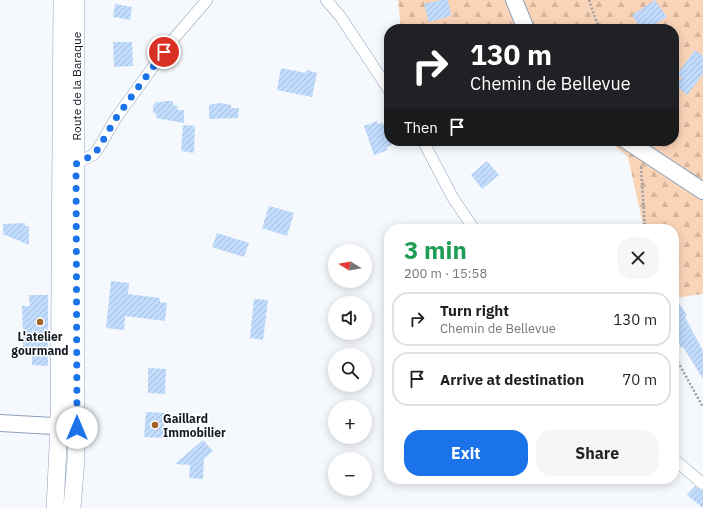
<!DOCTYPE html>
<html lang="en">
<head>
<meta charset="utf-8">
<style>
  :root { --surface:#fff; --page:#f6f6f6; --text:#222; --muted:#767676; --line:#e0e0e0; --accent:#1a73e8 }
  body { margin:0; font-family:"IBM Plex Sans",sans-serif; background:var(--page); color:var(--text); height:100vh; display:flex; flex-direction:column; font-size:15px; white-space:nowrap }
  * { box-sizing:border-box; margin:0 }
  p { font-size:13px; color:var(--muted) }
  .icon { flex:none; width:22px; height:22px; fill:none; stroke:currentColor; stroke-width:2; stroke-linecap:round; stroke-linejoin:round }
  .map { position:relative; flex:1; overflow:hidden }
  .details { position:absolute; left:384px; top:224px; width:295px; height:260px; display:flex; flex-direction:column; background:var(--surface); border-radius:16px; box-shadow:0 2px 10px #0003 }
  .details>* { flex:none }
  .top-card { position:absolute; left:384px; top:24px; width:295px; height:122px; border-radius:16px; box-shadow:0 2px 10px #0003; background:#202124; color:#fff; overflow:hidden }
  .needle { width:26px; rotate:281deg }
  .controls { position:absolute; left:328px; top:244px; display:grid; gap:8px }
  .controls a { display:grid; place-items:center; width:44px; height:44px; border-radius:50%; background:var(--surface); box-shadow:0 2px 10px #0003; font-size:20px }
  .pin { position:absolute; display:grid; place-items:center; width:34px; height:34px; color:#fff; margin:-17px; border:2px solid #fff; border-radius:50%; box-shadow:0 1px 4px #0007 }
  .me { position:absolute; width:44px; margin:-22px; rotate:0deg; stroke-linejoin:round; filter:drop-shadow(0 0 3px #0008) }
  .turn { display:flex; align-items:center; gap:14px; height:84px; padding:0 20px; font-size:18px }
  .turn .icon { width:52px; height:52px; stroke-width:2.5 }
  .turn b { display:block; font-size:28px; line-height:34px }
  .then { display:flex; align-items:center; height:38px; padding:0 20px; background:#0003; gap:8px; font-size:15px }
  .round { display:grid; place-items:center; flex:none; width:42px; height:42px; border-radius:16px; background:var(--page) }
  .overview { display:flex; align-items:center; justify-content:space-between; height:68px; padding:0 20px }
  h1 { font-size:24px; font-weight:700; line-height:30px; color:#1e9e55 }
  .button { display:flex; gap:8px; margin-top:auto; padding:8px 20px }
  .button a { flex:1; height:46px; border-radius:16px; background:var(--accent); color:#fff; font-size:16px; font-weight:700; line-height:46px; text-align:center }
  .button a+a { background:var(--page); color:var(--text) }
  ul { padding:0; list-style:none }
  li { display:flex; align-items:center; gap:12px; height:54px; margin:0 8px 6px; padding:0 12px; border:2px solid var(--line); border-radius:16px }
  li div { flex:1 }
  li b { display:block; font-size:15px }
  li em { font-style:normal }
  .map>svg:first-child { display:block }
  .forest { fill:url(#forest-firs) }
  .building { fill:url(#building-hatch) }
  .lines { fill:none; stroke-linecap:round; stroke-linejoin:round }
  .street-casing { stroke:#8ea1b8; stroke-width:12 }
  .secondary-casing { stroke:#8ea1b8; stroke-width:18 }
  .primary-casing { stroke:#8ea1b8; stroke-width:18 }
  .path { stroke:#9a9fa6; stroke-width:2.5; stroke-dasharray:2 2; stroke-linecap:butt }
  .street { stroke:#fff; stroke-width:11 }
  .secondary { stroke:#fff; stroke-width:16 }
  .primary { stroke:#fff; stroke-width:17 }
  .route { stroke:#1a73e8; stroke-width:7; stroke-dasharray:0 12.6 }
  .poi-dot { fill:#a1622a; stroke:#fff; stroke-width:1.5 }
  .labels { text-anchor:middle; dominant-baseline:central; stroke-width:3; stroke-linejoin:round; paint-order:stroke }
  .street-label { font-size:12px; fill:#121922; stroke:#fff }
  .poi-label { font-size:12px; font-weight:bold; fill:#121922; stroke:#fff }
</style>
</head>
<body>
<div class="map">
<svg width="703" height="508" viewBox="0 0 703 508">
  <defs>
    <pattern id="forest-firs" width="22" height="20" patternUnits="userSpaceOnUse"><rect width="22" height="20" fill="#fad4b7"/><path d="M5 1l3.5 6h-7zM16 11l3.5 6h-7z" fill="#d5b59d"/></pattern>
    <pattern id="building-hatch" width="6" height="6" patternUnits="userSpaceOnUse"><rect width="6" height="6" fill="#c2dcfd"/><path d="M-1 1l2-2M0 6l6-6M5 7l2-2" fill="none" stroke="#a6bcd9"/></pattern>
  </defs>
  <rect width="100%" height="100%" fill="#f5f9fe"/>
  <path class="forest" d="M 398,0 L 703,0 L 703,294 L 674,298 L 674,229 L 644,229 L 628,157 L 609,141 L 674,141 L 674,29 L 401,29 Z"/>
  <path class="building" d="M 441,0 L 448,0 L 451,16 L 429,22 L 424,4 Z
    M 655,0 L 667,17 L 648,29 L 641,29 L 632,15 Z
    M 115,4 L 132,7 L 130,20 L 113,17 Z
    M 113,42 L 132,42 L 133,66 L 114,67 Z
    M 695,50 L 703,56 L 703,74 L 687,95 L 676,86 L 682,77 L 677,74 Z
    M 281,68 L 306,73 L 307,70 L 317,73 L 312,97 L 277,90 Z
    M 163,101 L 173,101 L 173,105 L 178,106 L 177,110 L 184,110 L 184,123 L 156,118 L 156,113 L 153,113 L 153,106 L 156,102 L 163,102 Z
    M 218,103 L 226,104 L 231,105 L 231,108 L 239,108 L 238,118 L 209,119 L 209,105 Z
    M 377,121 L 378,124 L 383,123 L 392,145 L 386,147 L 388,150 L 374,155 L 364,126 Z
    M 183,125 L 195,126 L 194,153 L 181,151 Z
    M 487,161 L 499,175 L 482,189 L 471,175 Z
    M 269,206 L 294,213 L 287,236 L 262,228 Z
    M 25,223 L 25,226 L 29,226 L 29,245 L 3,234 L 3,224 Z
    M 217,233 L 249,243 L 244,257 L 212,247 Z
    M 111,281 L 129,283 L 128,294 L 160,298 L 160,302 L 167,303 L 165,321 L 125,316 L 124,330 L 106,328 Z
    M 29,295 L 48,295 L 48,366 L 32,365 L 32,347 L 23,347 L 22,306 L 30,306 Z
    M 674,296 L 687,315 L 685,317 L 703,351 L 703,379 L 683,347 L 681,348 L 674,334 Z
    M 254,299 L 268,300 L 263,340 L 250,338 Z
    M 148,368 L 166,369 L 165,394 L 148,393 Z
    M 146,412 L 165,413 L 163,438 L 144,437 Z
    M 203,440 L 213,451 L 204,459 L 203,479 L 189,478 L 190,465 L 175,464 Z
    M 695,486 L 703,491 L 703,508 L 687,495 Z"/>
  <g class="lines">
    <defs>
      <path id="street" d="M 326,0 L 340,16 L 389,90
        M 423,141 L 453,198 L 474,229
        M 71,166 L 93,155 L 98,149 L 116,118 L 171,42 L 207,0
        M 674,459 L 703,484"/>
      <path id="secondary" d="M 514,0 L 526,29
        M 627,141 L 703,191
        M 0,423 L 71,427"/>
      <path id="primary" d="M 55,508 L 59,426 L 62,0
        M 72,508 L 76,460 L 76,0"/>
    </defs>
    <use href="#street" class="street-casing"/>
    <use href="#secondary" class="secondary-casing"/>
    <use href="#primary" class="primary-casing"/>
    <path class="path" d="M 589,0 L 599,29
      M 641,167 L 645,229
      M 674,355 L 703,407"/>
    <use href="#street" class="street"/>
    <use href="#secondary" class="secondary"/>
    <use href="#primary" class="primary"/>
  </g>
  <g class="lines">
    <path class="route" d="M 77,428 L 76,164 L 93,155 L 98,149 L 116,118 L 164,52"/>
  </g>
  <g class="poi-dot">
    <circle cx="40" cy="322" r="4"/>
    <circle cx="155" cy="425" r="4"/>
  </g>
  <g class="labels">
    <g class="street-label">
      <text transform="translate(76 86) rotate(-90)">Route de la Baraque</text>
    </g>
    <g class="poi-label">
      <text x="40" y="336">L'atelier<tspan x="40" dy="14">gourmand</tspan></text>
      <text x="163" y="418" text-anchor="start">Gaillard<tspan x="163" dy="14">Immobilier</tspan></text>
    </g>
  </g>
</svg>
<div class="controls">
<a><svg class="needle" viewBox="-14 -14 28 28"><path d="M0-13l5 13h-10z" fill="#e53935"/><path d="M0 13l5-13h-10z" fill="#767676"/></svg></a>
<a><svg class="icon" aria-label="sound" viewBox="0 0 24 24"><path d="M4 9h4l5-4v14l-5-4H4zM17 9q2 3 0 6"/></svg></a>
<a><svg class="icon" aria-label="search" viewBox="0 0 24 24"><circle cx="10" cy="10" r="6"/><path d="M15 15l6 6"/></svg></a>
<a>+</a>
<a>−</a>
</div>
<div class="pin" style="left:164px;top:52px;background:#d93025"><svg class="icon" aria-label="arrive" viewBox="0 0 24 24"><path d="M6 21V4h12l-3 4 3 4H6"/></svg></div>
<svg class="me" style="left:77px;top:428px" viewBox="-20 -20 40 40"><circle r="19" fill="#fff"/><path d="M0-13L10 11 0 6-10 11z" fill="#1a73e8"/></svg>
<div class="top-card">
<div class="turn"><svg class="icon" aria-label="right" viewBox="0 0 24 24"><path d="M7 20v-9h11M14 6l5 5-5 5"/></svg><div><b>130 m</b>Chemin de Bellevue</div></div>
<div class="then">Then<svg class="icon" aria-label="arrive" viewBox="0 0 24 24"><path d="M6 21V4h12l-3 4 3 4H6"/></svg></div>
</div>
<section class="details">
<div class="overview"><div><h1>3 min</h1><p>200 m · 15:58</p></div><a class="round"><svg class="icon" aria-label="close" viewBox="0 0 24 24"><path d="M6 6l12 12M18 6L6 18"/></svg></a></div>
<ul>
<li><svg class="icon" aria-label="right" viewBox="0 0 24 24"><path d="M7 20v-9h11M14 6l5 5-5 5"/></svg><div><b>Turn right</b><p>Chemin de Bellevue</p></div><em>130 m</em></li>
<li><svg class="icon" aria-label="arrive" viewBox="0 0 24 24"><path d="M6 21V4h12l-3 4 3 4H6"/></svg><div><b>Arrive at destination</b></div><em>70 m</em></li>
</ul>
<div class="button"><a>Exit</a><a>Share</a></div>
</section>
</div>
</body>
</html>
